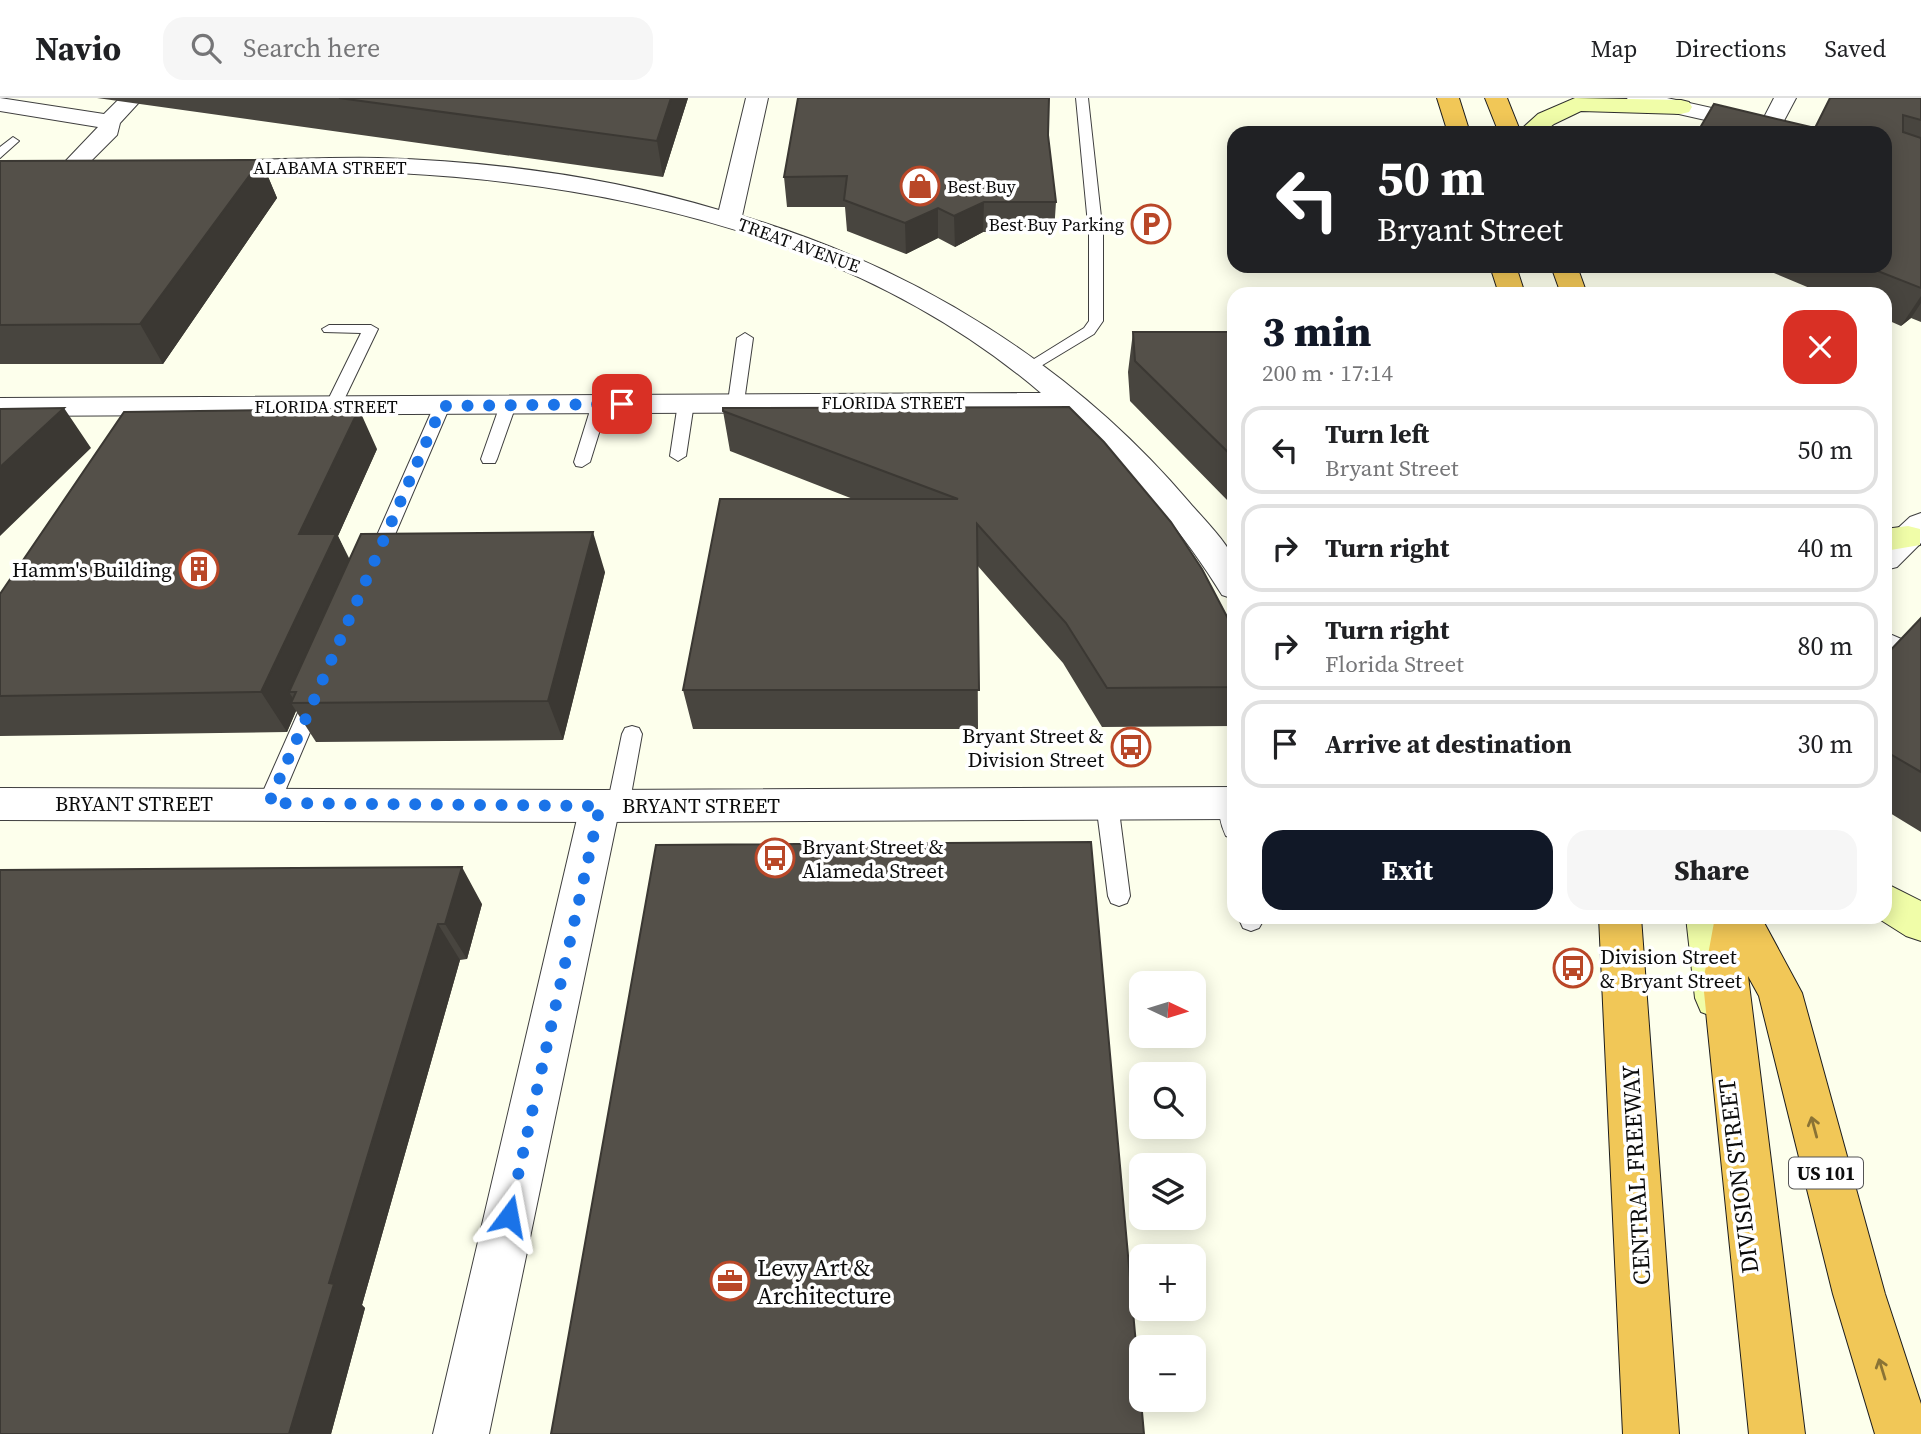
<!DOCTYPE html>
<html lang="en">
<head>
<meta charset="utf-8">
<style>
  :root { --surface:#fff; --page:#f6f6f6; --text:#202124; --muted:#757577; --line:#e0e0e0; --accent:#111827 }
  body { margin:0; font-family:"Source Serif 4",serif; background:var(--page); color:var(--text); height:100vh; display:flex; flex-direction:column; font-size:26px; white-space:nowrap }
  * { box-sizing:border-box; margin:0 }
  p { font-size:23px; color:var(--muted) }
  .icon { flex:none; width:38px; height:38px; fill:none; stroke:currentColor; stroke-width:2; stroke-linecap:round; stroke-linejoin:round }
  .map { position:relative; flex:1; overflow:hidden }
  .drawer { position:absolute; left:1227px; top:189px; width:665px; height:637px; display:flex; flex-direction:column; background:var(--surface); border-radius:21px; box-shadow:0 4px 18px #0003 }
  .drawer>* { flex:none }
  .banner { position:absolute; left:1227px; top:28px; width:665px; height:147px; border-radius:21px; box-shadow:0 4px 18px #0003; background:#202124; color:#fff; overflow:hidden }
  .needle { width:46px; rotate:94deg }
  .controls { position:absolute; left:1129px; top:873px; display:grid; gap:14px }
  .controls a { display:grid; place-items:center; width:77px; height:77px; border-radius:14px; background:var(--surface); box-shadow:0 4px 18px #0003; font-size:35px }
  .pin { position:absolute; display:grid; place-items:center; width:60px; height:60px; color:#fff; margin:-30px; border-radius:14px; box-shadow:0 4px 10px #0006 }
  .me { position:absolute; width:77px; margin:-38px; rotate:13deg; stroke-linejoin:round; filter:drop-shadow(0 0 5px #0008) }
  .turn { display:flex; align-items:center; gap:24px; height:147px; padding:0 35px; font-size:32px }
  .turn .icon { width:91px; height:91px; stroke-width:2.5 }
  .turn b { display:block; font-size:49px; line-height:60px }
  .round { display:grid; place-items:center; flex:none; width:74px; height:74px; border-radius:21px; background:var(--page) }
  .headline { display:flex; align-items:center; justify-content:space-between; height:119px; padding:0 35px }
  h1 { font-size:42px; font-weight:800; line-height:52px; color:var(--accent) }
  .primary-button { display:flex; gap:14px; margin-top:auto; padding:14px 35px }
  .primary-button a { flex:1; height:80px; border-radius:21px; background:var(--accent); color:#fff; font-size:28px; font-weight:800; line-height:80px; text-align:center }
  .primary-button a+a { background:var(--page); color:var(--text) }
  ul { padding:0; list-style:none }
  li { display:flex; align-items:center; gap:21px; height:88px; margin:0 14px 10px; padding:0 21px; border:4px solid var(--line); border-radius:21px }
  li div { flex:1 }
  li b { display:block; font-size:26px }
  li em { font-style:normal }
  header { display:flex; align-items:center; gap:42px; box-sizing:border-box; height:98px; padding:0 35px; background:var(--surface); border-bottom:2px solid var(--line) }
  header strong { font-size:33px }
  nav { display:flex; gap:38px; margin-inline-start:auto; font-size:24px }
  .search { width:490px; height:63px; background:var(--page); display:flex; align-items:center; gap:18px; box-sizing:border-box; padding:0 24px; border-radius:21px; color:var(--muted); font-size:26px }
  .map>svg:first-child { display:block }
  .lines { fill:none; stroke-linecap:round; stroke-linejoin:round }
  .service-casing { stroke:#3f3f3f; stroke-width:2 }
  .minor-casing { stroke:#3f3f3f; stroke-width:2 }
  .tertiary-casing { stroke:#3f3f3f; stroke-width:2 }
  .secondary-casing { stroke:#2e2e2e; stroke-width:2 }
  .motorway-casing { stroke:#1d1d1d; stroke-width:2 }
  .service { fill:#fff; fill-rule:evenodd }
  .minor { fill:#fff; fill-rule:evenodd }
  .tertiary { fill:#fff; fill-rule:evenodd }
  .secondary { fill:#f0fda8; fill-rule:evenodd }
  .motorway { fill:#f1c757; fill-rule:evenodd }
  .wall { fill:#48453f }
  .shaded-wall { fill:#3b3833 }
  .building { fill:#545049; stroke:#3b3833; stroke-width:2 }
  .oneway { stroke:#8a7335 }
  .route { stroke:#1a73e8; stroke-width:12; stroke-dasharray:0 21.6 }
  .labels { text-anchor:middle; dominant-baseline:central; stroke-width:7; stroke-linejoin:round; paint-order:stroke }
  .far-street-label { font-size:18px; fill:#0c0c0c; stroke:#fff }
  .far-poi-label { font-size:18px; fill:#0c0c0c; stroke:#fff; text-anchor:start }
  .shield { fill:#fff; stroke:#555; stroke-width:2 }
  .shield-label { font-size:19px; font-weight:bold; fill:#0c0c0c }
  .poi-label { font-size:21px; fill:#0c0c0c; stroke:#fff; text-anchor:end }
  .street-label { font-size:21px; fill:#0c0c0c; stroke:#fff }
  .near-street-label { font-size:24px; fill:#0c0c0c; stroke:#fff }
  .near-poi-label { font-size:24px; fill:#0c0c0c; stroke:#fff; text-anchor:start }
</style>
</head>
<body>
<header>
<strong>Navio</strong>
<div class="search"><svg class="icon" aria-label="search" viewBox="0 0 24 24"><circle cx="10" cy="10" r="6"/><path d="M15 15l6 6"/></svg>Search here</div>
<nav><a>Map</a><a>Directions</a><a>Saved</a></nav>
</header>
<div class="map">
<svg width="1921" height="1336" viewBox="0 0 1921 1336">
  <rect width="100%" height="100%" fill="#fdffec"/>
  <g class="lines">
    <defs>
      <path id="service" d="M 1076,0 L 1088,0 L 1103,137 L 1103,223 L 1094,236 L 1031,274 L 1023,269 L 1026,266 L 1084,230 L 1089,223 L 1089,137 Z
        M 13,39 L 19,43 L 0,60 L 0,49 Z
        M 1396,192 L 1435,192 L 1442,196 L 1389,196 Z
        M 329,227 L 371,227 L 378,231 L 341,308 L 333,313 L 325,308 L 361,235 L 324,234 L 322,231 Z
        M 745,235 L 753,240 L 744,304 L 736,309 L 728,304 L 737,240 Z
        M 686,300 L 694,305 L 686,358 L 678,363 L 670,358 L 678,305 Z
        M 600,301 L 608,306 L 590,364 L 582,369 L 576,368 L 574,364 L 592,306 Z
        M 508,302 L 516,307 L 497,361 L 495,365 L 483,365 L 481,361 L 500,307 Z
        M 442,303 L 450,308 L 385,460 L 382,464 L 370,464 L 367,460 L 434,308 Z
        M 1885,534 L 1906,543 L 1909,548 L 1906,553 L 1899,555 L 1885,549 Z
        M 315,592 L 322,594 L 325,599 L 280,705 L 277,711 L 269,714 L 261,711 L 258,705 L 305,599 L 308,594 Z
        M 632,628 L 639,630 L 642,636 L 629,708 L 626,714 L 618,717 L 610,714 L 607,708 L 622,636 L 625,630 Z
        M 1107,696 L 1115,699 L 1118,705 L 1130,798 L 1127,805 L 1119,808 L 1111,805 L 1108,798 L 1096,705 L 1099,699 Z
        M 1229,696 L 1234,698 L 1234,741 L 1226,738 C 1221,728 1216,709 1221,699 Z
        M 1238,819 L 1262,819 L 1263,823 L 1259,830 L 1251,833 L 1243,830 Z"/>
      <path id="minor" d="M 0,0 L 104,16 L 120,0 L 143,0 L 120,25 L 117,37 L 78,76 L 62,76 L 58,71 L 98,29 L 0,13 Z
        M 746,0 L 768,0 L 742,118 C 914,169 1073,267 1189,404 C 1200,417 1231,448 1234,463 C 1236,475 1234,489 1234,501 L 1222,497 C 1179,427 1125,366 1062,313 L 0,318 L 0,300 L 1041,295 C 864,144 626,87 398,75 C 336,72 275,76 213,77 L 205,75 L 201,70 L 205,65 L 213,63 C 268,62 323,59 378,60 C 492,63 610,79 719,112 Z
        M 1774,0 L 1796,0 L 1778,34 L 1762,34 L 1759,29 Z
        M 600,692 L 614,697 L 620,708 L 489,1336 L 433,1336 L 580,708 L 586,697 Z"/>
      <path id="tertiary" d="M 1627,0 L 1667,0 L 1801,30 L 1804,35 L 1763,35 L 1630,5 Z
        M 1921,415 L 1921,445 L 1897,469 L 1885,472 L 1885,442 L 1910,419 Z
        M 1234,689 L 1234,721 L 600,724 L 0,722 L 0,690 L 600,692 Z"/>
      <path id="secondary" d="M 1575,0 L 1681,2 L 1689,4 L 1692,9 L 1689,14 L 1681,16 L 1581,13 L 1554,26 L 1542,35 L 1517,35 L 1538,16 Z
        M 1908,428 L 1920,431 L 1920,447 L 1885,453 L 1885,431 Z
        M 1885,785 L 1921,803 L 1921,843 L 1906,838 L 1876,819 L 1885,819 Z
        M 1686,819 L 1728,819 L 1739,900 L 1733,914 L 1717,920 L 1701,914 L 1695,900 Z"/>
      <path id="motorway" d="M 1437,0 L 1459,0 L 1470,35 L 1448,35 Z
        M 1485,0 L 1507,0 L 1521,35 L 1499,35 Z
        M 1490,168 L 1516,168 L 1525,196 L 1499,196 Z
        M 1551,168 L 1577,168 L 1587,196 L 1561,196 Z
        M 1599,819 L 1641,819 L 1679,1336 L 1623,1336 Z
        M 1715,819 L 1761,819 L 1802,895 L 1885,1196 L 1921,1306 L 1921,1336 L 1875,1336 L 1833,1196 L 1759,898 L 1748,878 L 1805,1336 L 1749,1336 L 1703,884 Z"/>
    </defs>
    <use href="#service" class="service-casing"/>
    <use href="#minor" class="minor-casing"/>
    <use href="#tertiary" class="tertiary-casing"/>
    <use href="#secondary" class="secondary-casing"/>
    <use href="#motorway" class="motorway-casing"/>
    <use href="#service" class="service"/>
    <use href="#minor" class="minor"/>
    <use href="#tertiary" class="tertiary"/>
    <use href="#secondary" class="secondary"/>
    <use href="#motorway" class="motorway"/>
  </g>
  <path class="wall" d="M 97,0 L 688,0 L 663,79 Z
    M 1921,0 L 1921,224 L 1911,220 L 1901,228 L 1885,221 L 1885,196 L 1824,196 L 1757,168 L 1885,168 L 1815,30 Z
    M 1048,37 L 1056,104 L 1054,134 L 983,134 L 955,149 L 938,140 L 906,156 L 847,133 L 845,109 L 787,109 L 784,79 Z
    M 261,62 L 277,100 L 163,266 L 0,266 L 0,63 Z
    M 1133,234 L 1234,234 L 1234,411 L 1229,404 L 1130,303 L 1128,274 Z
    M 723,313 L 1202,471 L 1234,532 L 1234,628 L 1102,629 L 1063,565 L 977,467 L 978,631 L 693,631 L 683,592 L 853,401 L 730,353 Z
    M 377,351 L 338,438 L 349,462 L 605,474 L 563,642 L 316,644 L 296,613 L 287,634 L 0,638 L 0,496 Z
    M 1921,520 L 1921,734 L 1885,712 L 1885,558 Z
    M 0,772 L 482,806 L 467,861 L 460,862 L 362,1207 L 365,1210 L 331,1336 Z"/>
  <path class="shaded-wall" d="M 671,0 L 688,0 L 663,79 L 657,43 Z
    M 261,62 L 277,100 L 163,266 L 140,226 Z
    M 984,104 L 983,134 L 955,149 L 954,118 Z
    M 938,110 L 938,140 L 906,156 L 905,125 Z
    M 1921,198 L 1921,205 L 1911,220 L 1901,228 Z
    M 64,310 L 91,350 L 0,438 L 0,369 Z
    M 359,311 L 377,351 L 338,438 L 357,476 L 296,594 L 289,594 L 296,605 L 291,605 L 296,613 L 287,634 L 261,594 L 299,436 Z
    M 593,434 L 605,474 L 563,642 L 548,603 Z
    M 462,769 L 482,806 L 467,861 L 445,826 Z
    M 438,826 L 460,862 L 362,1207 L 365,1210 L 331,1336 L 289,1336 L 329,1185 Z"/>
  <path class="building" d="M 339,0 L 671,0 L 657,43 Z
    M 798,0 L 1049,0 L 1048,37 L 1056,104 L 984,104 L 954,118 L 938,110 L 905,125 L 844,102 L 847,78 L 784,79 Z
    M 1830,0 L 1921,0 L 1921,22 L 1903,17 L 1903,34 L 1921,40 L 1921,190 L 1865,168 L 1885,168 L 1885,35 L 1697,35 L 1714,6 L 1815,30 Z
    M 261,62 L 140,226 L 0,227 L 0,63 Z
    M 1133,234 L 1234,234 L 1234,360 L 1135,263 Z
    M 1069,309 L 1104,344 L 1171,424 L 1202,471 L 1234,532 L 1234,589 L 1107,590 L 1066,525 L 977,426 L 979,592 L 683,592 L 720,401 L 958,401 L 723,313 L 723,310 Z
    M 64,310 L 0,369 L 0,311 Z
    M 359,311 L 299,436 L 336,436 L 261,594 L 0,598 L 0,496 L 124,314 Z
    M 593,434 L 548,603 L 291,605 L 296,594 L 289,594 L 361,436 Z
    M 1921,520 L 1921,674 L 1885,653 L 1885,558 Z
    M 1091,744 L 1144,1336 L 551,1336 L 656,747 Z
    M 462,769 L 445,826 L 438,826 L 329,1185 L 334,1186 L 289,1336 L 0,1336 L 0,772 Z"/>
  <defs><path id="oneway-shaft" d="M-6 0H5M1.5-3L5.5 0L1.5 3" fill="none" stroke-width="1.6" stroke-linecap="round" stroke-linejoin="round" transform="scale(1.75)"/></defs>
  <g class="oneway">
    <use href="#oneway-shaft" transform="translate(1814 1029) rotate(-105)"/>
    <use href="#oneway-shaft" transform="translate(1882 1271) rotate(-107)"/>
  </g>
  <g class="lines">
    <path class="route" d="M 509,1118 L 600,708 L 269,705 L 442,308 L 622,306"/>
  </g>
  <defs>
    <symbol id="shop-ring" viewBox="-11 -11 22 22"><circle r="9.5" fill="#fff" stroke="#b94728" stroke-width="1.5"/><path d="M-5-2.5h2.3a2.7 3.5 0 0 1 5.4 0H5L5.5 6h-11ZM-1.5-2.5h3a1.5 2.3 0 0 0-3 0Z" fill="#b94728"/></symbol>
    <symbol id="parking-ring" viewBox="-11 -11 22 22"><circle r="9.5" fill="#fff" stroke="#b94728" stroke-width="1.5"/><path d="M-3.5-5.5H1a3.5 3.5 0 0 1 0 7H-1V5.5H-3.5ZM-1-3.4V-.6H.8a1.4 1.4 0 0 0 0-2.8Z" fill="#b94728"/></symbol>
    <symbol id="building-ring" viewBox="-11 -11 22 22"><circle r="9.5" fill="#fff" stroke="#b94728" stroke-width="1.5"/><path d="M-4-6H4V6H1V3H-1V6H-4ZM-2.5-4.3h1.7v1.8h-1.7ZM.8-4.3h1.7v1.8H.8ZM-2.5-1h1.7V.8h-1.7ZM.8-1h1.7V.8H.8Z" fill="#b94728"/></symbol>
    <symbol id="bus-ring" viewBox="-11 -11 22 22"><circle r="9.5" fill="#fff" stroke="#b94728" stroke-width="1.5"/><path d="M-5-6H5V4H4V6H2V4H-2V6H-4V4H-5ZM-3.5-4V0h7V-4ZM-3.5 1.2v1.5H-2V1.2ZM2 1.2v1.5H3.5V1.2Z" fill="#b94728"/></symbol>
    <symbol id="office-ring" viewBox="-11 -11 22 22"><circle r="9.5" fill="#fff" stroke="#b94728" stroke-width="1.5"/><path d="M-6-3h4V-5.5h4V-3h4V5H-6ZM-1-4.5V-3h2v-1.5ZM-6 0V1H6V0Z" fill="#b94728"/></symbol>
  </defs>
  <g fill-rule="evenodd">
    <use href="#shop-ring" x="898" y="66" width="44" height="44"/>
    <use href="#parking-ring" x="1129" y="104" width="44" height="44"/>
    <use href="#building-ring" x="177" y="449" width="44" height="44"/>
    <use href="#bus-ring" x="1109" y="627" width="44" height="44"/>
    <use href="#bus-ring" x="753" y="738" width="44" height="44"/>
    <use href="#bus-ring" x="1551" y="848" width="44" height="44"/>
    <use href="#office-ring" x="708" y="1161" width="44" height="44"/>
  </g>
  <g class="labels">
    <g class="far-street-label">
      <text x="330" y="69">ALABAMA STREET</text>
      <text transform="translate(799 147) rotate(20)">TREAT AVENUE</text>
      <text x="893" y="304">FLORIDA STREET</text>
      <text x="326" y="308">FLORIDA STREET</text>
    </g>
    <g class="far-poi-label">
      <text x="947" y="88">Best Buy</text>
      <text x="1124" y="126" text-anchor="end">Best Buy Parking</text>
    </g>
    <rect class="shield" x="1789" y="1059.5" width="74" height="31" rx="5"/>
    <g class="shield-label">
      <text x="1826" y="1075">US 101</text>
    </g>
    <g class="poi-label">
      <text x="172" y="471">Hamm's Building</text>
      <text x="1104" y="637">Bryant Street &amp;<tspan x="1104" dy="24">Division Street</tspan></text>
      <text x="802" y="748" text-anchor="start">Bryant Street &amp;<tspan x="802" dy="24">Alameda Street</tspan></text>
      <text x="1600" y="858" text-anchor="start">Division Street<tspan x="1600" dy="24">&amp; Bryant Street</tspan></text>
    </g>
    <g class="street-label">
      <text x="134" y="705">BRYANT STREET</text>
      <text x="701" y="707">BRYANT STREET</text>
    </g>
    <g class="near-street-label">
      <text transform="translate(1636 1077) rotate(-93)">CENTRAL FREEWAY</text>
      <text transform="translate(1738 1078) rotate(-97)">DIVISION STREET</text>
    </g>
    <g class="near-poi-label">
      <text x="757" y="1169">Levy Art &amp;<tspan x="757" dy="28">Architecture</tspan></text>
    </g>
  </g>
</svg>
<div class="controls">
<a><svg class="needle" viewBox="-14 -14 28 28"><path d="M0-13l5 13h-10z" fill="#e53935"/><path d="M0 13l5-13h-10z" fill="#757577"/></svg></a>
<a><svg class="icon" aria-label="search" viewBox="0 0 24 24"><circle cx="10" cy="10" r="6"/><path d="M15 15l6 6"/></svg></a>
<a><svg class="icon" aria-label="layers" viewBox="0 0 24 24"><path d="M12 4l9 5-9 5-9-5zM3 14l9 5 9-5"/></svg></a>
<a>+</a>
<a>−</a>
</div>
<div class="pin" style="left:622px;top:306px;background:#d93025"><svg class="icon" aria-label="arrive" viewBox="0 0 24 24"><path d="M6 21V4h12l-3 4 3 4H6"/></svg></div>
<svg class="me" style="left:509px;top:1118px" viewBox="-20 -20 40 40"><path d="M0-17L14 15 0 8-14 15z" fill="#1a73e8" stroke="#fff" stroke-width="4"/></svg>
<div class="banner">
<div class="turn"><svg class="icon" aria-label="left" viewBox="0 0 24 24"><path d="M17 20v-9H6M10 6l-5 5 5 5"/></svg><div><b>50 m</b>Bryant Street</div></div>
</div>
<section class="drawer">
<div class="headline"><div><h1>3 min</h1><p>200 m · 17:14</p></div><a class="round" style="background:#d93025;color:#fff"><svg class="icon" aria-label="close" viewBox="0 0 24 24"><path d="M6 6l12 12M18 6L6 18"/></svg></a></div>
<ul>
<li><svg class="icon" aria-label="left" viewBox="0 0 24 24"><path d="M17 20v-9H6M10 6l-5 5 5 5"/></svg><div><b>Turn left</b><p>Bryant Street</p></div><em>50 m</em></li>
<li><svg class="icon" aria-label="right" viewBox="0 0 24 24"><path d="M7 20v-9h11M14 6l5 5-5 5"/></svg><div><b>Turn right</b></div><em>40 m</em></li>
<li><svg class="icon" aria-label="right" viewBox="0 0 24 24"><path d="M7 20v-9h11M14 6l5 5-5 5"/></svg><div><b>Turn right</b><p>Florida Street</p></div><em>80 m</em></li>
<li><svg class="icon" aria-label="arrive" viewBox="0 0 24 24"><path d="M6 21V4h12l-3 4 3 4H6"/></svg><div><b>Arrive at destination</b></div><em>30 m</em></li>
</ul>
<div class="primary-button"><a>Exit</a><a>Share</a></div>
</section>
</div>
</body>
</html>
